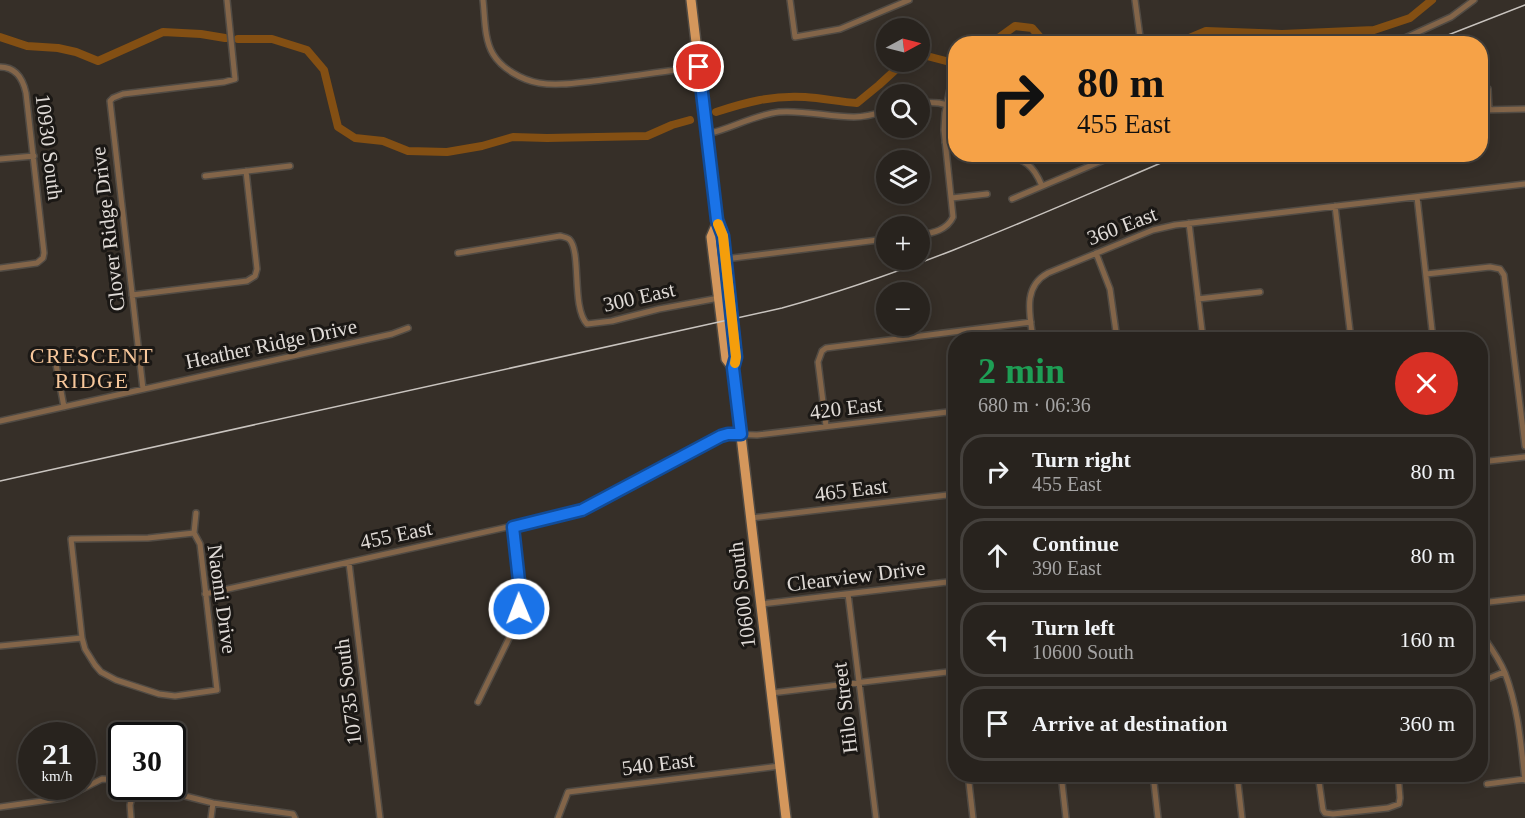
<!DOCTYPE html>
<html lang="en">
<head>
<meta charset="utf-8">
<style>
  :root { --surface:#28231e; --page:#342f2b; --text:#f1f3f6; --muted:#a5a4a4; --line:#44403c }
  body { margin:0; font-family:Georgia,serif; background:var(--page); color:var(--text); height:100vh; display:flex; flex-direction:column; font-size:22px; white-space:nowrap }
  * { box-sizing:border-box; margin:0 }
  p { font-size:20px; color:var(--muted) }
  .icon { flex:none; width:33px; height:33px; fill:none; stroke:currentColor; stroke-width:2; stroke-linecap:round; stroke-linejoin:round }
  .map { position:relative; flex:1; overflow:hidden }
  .details { position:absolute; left:948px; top:332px; width:540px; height:450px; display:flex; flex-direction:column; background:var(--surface); border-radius:24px; box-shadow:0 3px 15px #0003,0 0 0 2px var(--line) }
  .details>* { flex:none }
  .top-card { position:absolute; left:948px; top:36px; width:540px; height:126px; border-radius:24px; box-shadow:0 3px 15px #0003,0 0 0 2px var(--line); background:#f6a247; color:#111; overflow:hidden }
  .needle { width:39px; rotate:83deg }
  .fabs { position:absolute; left:876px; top:18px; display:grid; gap:12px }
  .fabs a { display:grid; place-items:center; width:54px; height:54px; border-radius:50%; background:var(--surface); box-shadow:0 3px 15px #0003,0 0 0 2px var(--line); font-size:30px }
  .speed { position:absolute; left:18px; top:722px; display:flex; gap:12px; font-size:30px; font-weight:700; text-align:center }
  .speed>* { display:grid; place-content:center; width:78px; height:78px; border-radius:50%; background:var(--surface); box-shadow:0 3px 15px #0003,0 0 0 2px var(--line); line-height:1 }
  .speed small { font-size:15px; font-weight:400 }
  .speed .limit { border:3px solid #111; border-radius:9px; background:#fff; color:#111 }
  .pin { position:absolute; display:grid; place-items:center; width:51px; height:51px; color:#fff; margin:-26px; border:3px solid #fff; border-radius:50%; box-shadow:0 2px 6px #0007 }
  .me { position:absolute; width:66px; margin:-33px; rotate:359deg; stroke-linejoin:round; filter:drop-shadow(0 0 4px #0008) }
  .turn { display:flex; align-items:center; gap:21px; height:126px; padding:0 30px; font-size:27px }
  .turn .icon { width:78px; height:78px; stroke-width:2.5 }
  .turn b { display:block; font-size:42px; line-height:51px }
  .round { display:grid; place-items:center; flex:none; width:63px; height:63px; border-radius:32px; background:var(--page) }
  .overview { display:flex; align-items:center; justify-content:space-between; height:102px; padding:0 30px }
  h1 { font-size:36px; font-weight:800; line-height:45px; color:#1e9e55 }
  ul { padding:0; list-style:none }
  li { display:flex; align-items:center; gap:18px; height:75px; margin:0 12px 9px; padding:0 18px; border:3px solid var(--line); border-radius:24px }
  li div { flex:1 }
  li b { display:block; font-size:22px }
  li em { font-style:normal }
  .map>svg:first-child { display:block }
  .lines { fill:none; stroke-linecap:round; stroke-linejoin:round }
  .canal { stroke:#834f13; stroke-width:8 }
  .street-casing { stroke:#514b44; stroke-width:8 }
  .primary-casing { stroke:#514b44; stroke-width:12 }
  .street { stroke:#836549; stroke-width:5 }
  .primary { stroke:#d4975c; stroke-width:9 }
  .tram { stroke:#c9c4bf; stroke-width:1.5 }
  .route-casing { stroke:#114b97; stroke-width:15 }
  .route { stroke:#1a73e8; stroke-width:10 }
  .slow { stroke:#f59e0b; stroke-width:10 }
  .labels { text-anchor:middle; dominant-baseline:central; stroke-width:6; stroke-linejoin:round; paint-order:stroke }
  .street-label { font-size:21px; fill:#e0dbd7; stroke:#1b1815 }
  .neighbourhood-label { font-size:22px; letter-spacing:1.5px; fill:#f7c79b; stroke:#1b1815 }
</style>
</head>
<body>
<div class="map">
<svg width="1525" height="818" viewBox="0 0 1525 818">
  <rect width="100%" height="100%" fill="#362f28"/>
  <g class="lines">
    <path class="canal" d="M 0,37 L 27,46 L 58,48 L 76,52 L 98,61 L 163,32 L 201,34 L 225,38
      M 238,39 L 272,39 L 307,50 L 324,70 L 338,127 L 355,138 L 383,141 L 408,151 L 447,152 L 482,146 L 513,137 L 547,138 L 647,136 L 672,125 L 690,120
      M 990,44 L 1015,26 L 1032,28 L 1046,44
      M 1175,44 L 1206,31 L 1282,34 L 1374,30 L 1410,18 L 1432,0
      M 920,56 L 923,55 L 946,61 L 956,60
      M 716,112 C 747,102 773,95 805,97 C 823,98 840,102 857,103 L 879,85 L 904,62"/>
    <defs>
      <path id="street" d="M 483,0 C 485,17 484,39 493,54 C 502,69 522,80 539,83 C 557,86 575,83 594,81 C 629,77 664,71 699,67
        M 790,0 L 795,37 L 840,29 L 909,0
        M 1135,0 L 1141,44
        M 1392,44 L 1451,17 L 1474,0
        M 0,67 C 16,67 23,79 26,93 L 44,253 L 43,258 L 37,263 L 0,268
        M 1488,89 L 1489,110
        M 920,102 L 939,103 L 956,107
        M 1480,110 L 1525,109
        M 707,134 C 731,129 753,115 779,112 C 804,110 829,117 854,117 C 865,117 876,114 886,111
        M 945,142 L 956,144
        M 1002,154 C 1025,160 1033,164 1042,186
        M 0,159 L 34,156
        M 205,176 L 290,166
        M 1417,197 L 1433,339
        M 952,198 L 987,194
        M 1012,199 L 1118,154
        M 1335,206 L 1351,339
        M 1189,223 L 1203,339
        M 920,235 C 933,233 947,230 953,217 L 944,130 L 945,113 L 952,79 L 953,76 L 956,75
        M 458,253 L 560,236 C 564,237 566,237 569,239 C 582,251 571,307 587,324 L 612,321 L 659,309 L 719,298
        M 1096,253 L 1110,289 L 1117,339
        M 725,259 L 886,239
        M 1426,274 L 1490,267 L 1500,269 L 1504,275 L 1525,446
        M 132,295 L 247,281 L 255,276 L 257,269 L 246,171
        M 1198,299 L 1260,292
        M 1033,339 C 1030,315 1022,287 1048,273 L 1153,230 L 1175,225 L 1525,184
        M 55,359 L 64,407
        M 143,389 L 110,101 L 113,98 L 123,94 L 224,82 L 235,79 L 227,0
        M 0,421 L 392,334 L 408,328
        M 826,426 L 818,362 L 822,351 L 826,348 L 1031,322
        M 1480,462 L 1525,457
        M 751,518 L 956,494
        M 194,533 L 148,538 L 71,539 L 82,638 L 85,649 L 95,665 L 101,672 L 116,680 L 159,694 L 175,696 L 217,690 L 200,544 L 194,533 L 196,513
        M 349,563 L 380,818
        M 205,594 L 571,513 L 592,505 L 721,436 L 728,434 L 757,435 L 956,411
        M 848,594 L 876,818
        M 1480,603 L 1525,598
        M 761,604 L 956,581
        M 1480,632 C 1489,645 1499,658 1505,673 C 1518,707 1521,744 1525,780
        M 0,646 L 82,638
        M 1480,682 L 1504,672
        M 771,693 L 956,671
        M 478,702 L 514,628 L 519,609 L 520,590 L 513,527
        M 968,774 L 973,818
        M 1061,774 L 1066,818
        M 1153,774 L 1158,818
        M 1237,774 L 1242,818
        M 1318,774 L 1323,810 L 1325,813 L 1333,814 L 1388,808 L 1399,804 L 1400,798 L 1398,774
        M 1487,784 L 1525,779
        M 145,786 L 213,803 L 293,814 L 295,818
        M 0,807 L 64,798 L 102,779 L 122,780
        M 131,818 L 130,805 L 135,786
        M 211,818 L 213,803
        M 558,818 L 568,792 L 780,766"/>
      <path id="primary" d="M 691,0 L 717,220 L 723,236 L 737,357 L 733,368 L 786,818
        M 717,223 L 711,237 L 726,359 L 733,368"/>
    </defs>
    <use href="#street" class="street-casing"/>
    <use href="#primary" class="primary-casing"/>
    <use href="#street" class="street"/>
    <use href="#primary" class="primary"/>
    <path class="tram" d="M 1425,44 L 1525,5
      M 0,481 L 782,308 C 920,270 1050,210 1182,154"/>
  </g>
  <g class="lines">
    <defs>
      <path id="route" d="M 519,609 L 520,590 L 513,527 L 582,510 L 721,436 L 728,434 L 741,434 L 733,368 L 736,357 L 732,320 L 723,236 L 717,220 L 699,67"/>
    </defs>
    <use href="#route" class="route-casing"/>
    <use href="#route" class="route"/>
    <path class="slow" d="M 718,224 L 723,236 L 736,357 L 735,363"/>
  </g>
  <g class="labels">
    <g class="street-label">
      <text transform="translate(49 147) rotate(83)">10930 South</text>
      <text transform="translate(1122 226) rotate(-21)">360 East</text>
      <text transform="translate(108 229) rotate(-97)">Clover Ridge Drive</text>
      <text transform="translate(639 297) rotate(-13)">300 East</text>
      <text transform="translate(271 344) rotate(-12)">Heather Ridge Drive</text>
      <text transform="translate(846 408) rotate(-7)">420 East</text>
      <text transform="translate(851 490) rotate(-7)">465 East</text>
      <text transform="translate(396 535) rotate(-12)">455 East</text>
      <text transform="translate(856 576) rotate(-7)">Clearview Drive</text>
      <text transform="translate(742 595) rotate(-97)">10600 South</text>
      <text transform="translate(222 599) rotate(82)">Naomi Drive</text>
      <text transform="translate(348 692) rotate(-97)">10735 South</text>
      <text transform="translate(845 708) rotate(-97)">Hilo Street</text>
      <text transform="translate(658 764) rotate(-7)">540 East</text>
    </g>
    <g class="neighbourhood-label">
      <text x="92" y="355">CRESCENT<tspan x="92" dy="25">RIDGE</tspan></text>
    </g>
  </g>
</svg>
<div class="fabs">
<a><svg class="needle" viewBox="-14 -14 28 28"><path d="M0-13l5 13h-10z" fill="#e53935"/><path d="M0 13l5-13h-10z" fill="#a5a4a4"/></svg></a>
<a><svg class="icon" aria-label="search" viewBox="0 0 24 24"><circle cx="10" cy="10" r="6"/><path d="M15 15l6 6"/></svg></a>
<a><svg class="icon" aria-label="layers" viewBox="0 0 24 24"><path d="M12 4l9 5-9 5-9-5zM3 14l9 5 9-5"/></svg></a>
<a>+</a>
<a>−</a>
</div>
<div class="speed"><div>21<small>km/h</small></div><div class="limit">30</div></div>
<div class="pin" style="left:699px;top:67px;background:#d93025"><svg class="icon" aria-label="arrive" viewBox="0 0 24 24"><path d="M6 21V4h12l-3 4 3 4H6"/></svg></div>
<svg class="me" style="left:519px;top:609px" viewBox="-20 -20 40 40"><circle r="17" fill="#1a73e8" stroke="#fff" stroke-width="3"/><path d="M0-11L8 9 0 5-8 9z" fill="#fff"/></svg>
<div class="top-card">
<div class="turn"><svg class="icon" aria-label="right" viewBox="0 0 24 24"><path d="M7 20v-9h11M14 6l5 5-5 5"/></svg><div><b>80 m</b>455 East</div></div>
</div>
<section class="details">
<div class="overview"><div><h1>2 min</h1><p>680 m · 06:36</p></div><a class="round" style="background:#d93025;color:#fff"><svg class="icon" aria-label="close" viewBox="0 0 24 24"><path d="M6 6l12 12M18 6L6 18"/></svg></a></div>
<ul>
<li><svg class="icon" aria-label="right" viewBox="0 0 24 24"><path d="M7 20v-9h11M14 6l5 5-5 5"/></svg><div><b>Turn right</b><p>455 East</p></div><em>80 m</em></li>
<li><svg class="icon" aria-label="ahead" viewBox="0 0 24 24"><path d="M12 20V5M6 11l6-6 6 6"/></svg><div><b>Continue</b><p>390 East</p></div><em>80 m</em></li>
<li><svg class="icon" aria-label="left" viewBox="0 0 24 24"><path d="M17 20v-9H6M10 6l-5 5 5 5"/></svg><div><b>Turn left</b><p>10600 South</p></div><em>160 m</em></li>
<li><svg class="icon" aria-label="arrive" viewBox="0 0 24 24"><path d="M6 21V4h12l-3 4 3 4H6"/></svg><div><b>Arrive at destination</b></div><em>360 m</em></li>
</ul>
</section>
</div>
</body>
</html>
